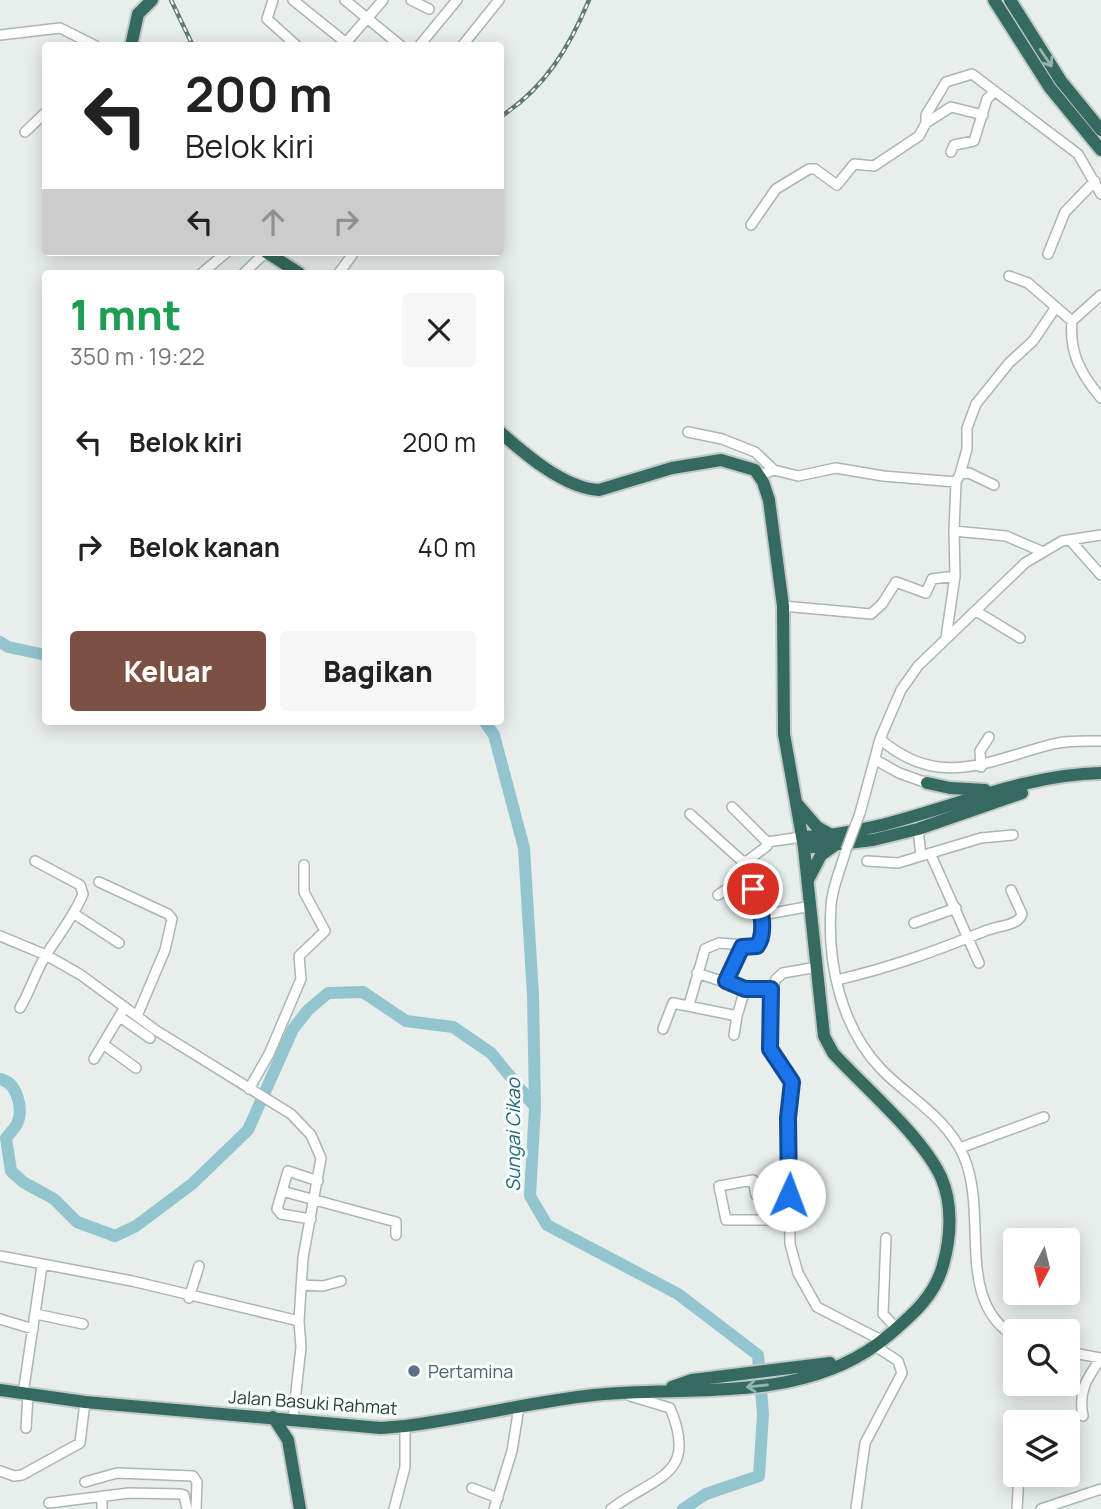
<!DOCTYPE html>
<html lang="id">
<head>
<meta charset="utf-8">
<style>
  :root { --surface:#fff; --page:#f6f6f6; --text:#222; --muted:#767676; --accent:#7c5042 }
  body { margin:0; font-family:Manrope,sans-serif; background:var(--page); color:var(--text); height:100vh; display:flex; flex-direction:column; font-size:26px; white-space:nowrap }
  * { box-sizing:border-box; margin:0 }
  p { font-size:23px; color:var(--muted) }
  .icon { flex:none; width:38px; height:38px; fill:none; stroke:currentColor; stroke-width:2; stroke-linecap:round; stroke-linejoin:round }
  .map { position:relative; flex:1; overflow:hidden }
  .details { position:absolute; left:42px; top:270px; width:462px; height:455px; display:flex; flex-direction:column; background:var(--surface); border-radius:7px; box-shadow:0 4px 18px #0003 }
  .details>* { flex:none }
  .guide { position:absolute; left:42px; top:42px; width:462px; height:214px; border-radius:7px; box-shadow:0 4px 18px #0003; background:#fff; color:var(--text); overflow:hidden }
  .needle { width:46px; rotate:187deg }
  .tools { position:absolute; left:1003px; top:1228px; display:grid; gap:14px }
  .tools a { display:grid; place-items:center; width:77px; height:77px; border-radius:7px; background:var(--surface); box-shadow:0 4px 18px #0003; font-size:35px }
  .pin { position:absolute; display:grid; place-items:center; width:60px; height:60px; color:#fff; margin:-30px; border:4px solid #fff; border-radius:50%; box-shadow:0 2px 7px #0007 }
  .me { position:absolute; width:77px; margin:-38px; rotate:2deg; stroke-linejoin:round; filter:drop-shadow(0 0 5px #0008) }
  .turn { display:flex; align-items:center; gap:24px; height:147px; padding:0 28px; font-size:32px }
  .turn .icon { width:91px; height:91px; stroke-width:2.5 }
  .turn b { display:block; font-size:49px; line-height:60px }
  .lanes { display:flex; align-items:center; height:66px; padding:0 28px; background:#0003; justify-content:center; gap:35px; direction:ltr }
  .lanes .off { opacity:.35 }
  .round { display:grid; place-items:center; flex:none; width:74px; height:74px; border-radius:7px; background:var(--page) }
  .head { display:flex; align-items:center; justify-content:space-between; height:119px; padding:0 28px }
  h1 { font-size:42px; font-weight:800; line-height:52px; color:#1e9e55 }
  .action { display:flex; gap:14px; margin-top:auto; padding:14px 28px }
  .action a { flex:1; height:80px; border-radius:7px; background:var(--accent); color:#fff; font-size:28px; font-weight:800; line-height:80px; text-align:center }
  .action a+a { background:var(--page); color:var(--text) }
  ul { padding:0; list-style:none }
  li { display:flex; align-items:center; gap:21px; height:105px; padding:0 28px }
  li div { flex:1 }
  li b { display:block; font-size:26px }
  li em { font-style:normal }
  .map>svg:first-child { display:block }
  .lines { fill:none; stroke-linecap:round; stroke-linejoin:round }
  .river { stroke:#93c5cf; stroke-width:12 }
  .minor-casing { stroke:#a9b6b2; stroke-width:12 }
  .highway-casing { stroke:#c2cac8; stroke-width:16 }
  .minor { stroke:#fff; stroke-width:9 }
  .highway { stroke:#346a5f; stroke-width:12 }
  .rail-casing { stroke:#617b74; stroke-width:4.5 }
  .rail { stroke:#f7fbf9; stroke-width:2; stroke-dasharray:5; stroke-linecap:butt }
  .minor-bridge-casing { stroke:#a9b6b2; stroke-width:12; stroke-linecap:butt }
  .minor-bridge { stroke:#fff; stroke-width:9 }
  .oneway { stroke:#96b2ac }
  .route-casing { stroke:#114b97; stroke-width:18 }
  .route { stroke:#1a73e8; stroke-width:12 }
  .service-dot { fill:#5c6f8a; stroke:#f7fbf9; stroke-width:2.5 }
  .labels { text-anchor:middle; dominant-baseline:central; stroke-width:6; stroke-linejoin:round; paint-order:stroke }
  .service-label { font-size:18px; fill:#4e5e75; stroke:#f7fbf9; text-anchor:start }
  .street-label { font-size:18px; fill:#264039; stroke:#f7fbf9 }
  .water-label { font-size:19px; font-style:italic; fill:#246a78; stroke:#f7fbf9 }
</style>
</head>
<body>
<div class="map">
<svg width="1101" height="1509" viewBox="0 0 1101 1509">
  <rect width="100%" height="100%" fill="#e7eeeb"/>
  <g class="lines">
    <path class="river" d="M 0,642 L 8,647 L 46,655
      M 484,721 L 494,735 L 524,848 L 533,995 L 535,1107 L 530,1196 L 547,1225 L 678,1294 L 758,1355 L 763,1414 L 759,1476 L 706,1494 L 683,1509
      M 0,1079 C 17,1082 24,1109 17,1124 C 14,1129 9,1134 6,1138 L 11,1171 L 23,1182 L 54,1199 L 77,1222 L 115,1236 L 136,1226 L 192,1184 L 248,1130 L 293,1029 L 308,1010 L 328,993 L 363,992 L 406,1021 L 453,1027 L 491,1053 L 535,1107"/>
    <defs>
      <path id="minor" d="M 273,0 L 267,19 L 297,46
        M 293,0 L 345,42
        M 345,0 L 401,46
        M 411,0 L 429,9
        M 0,35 L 60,28 L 96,46
        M 343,46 L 383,0
        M 419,46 L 457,0
        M 462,46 L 499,0
        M 926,123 L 951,107 L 983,115
        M 25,132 L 46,112
        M 951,152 L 954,145 L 974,141 L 987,99 L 994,92
        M 751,225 L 776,189 L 809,169 L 815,169 L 837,185 L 854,164 L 874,166 L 919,136 L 926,123 L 926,115 L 946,82 L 972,74 L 1078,154 L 1101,194
        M 1048,254 L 1065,212 L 1095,181
        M 202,273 L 227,252
        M 244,273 L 266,252
        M 339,273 L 352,255
        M 1009,276 L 1028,283 L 1072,321
        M 1101,295 L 1072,321 C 1069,353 1081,374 1101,398
        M 688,432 L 722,439 L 755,452 L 774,470
        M 960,474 L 967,449 L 967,428 L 976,404 L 1009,363 L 1033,341 L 1056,307
        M 760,475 L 774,470 L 798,476 L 836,468 L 883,476 L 956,482
        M 954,531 L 956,482 L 960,474 L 969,473 L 994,485
        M 1070,540 L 1101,575
        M 783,606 L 871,614 L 882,604 L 896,582 L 926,593 L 932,579 L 955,576 L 954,531 L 1006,536 L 1041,551
        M 976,611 L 1020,638
        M 946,638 L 955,576
        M 880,739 C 940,791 989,760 1053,744 C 1068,740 1085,741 1101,741
        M 876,760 L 899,773 L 927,783
        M 981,767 L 980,751 L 989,737
        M 732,807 L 767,842 L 802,837
        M 860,813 L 880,739 L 901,690 L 918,666 L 1025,563 L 1062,541 L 1101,535
        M 690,814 L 742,861 L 747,861 L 767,846 L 767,842
        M 918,829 L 921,856 L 981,838 L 1013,835
        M 846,850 C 841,868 832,887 831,906 C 827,963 841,1027 881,1069 C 909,1098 947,1117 964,1157 C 989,1217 954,1300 1015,1337
        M 930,853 L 979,963
        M 867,861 L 898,863 L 921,856
        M 99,882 L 168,914 L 172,919 L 165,950 L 137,1016
        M 718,895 L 727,889 L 757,890 L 762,915 L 811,906
        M 73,913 L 119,943
        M 914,923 L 956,908
        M 0,936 L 46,955 L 81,975 L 157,1031 L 291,1114 L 311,1135 L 321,1158 L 303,1258 L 299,1321
        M 817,967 L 783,973 L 776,979 L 769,999 L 770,1049 L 792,1082 L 788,1118 L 790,1244 L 798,1273 L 817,1307 L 883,1341
        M 697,973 L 745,989
        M 837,980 C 892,967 933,952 985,931 C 996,926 1019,926 1022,914 L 1011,890
        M 726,981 L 742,947
        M 689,1005 L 705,949 L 719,943 L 757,946 L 761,937 L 762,915
        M 20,1008 C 31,990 36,969 48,952 C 60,933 74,916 83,894 L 80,885 L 35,861
        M 120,1017 L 150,1038
        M 663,1029 L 673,1003 L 737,1016 L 745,989 L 771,989
        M 734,1035 L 737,1016
        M 103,1044 L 136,1068
        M 94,1059 L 125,1007
        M 249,1089 L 269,1054 L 301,979 L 299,956 L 325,931 L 304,892 L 304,865
        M 960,1148 L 1044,1117
        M 282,1191 L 396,1222 L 396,1235
        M 311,1219 L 281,1214 L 277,1209 L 288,1171 L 318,1181
        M 789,1220 L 726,1220 L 719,1186 L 753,1180 L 756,1195 L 789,1195
        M 886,1238 L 883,1314 L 897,1329
        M 0,1256 L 132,1281 L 299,1321 L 301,1347 L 293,1419
        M 301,1285 L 323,1286 L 341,1281
        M 189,1298 L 199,1266
        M 36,1314 L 83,1324
        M 0,1319 L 33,1329
        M 1068,1352 L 1101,1358 C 1087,1378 1078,1391 1083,1416
        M 23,1394 L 42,1266
        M 26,1428 L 28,1394
        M 0,1471 L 14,1476 L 22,1475 L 80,1443 L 85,1402
        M 85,1482 L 117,1473 L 193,1476 L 197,1482 L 196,1509
        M 472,1488 L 498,1498
        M 102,1496 L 102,1509
        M 49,1503 L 129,1493 L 180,1494 L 184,1495 L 187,1509
        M 394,1509 L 405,1467 L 405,1426
        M 494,1509 L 512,1451 L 519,1407
        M 611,1509 C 655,1476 699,1476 670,1408 L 630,1396
        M 856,1509 L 865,1443 L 902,1373 L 898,1361 L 875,1346
        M 1017,1509 L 1019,1475
        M 1041,1509 L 1101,1489"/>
      <path id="highway" d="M 994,0 L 1050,88 L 1101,150
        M 1010,0 L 1061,81 L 1101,130
        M 131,46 L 138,14 L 152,0
        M 266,252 L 299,273
        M 927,783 L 950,788 L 985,790
        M 798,805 L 817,827 L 833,836
        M 802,837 C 905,834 998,775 1101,773
        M 804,848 L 873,840 L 918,829 L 1022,793
        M 808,880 L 821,855 L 835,845
        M 672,1387 L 692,1380 L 830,1363
        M 0,1390 L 85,1402 L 381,1428 L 405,1426 C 468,1418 530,1402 594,1395 C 693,1385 807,1405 889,1335 C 912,1315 935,1296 943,1265 C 951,1237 953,1204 941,1177 C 922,1136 864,1087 833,1053 L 824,1036 L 804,848 L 784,734 L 783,606 L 769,500 L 763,482 L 755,470 L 721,460 L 672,468 L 599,490 C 564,488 526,455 500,432
        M 273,1417 L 288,1440 L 300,1509"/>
    </defs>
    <use href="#minor" class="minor-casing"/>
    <use href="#highway" class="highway-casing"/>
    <use href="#minor" class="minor"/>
    <use href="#highway" class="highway"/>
    <defs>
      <path id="rail" d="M 171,0 L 193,46
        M 500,117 C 545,88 569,48 589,0"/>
    </defs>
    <use href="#rail" class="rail-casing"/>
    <use href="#rail" class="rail"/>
    <defs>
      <path id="minor-bridge" d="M 846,850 L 860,813"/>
    </defs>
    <use href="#minor-bridge" class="minor-bridge-casing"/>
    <use href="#minor-bridge" class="minor-bridge"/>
  </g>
  <defs><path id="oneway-shaft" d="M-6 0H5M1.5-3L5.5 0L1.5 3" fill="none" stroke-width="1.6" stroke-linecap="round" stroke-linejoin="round" transform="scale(1.75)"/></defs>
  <g class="oneway">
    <use href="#oneway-shaft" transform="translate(1046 58) rotate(56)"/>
    <use href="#oneway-shaft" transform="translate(757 1386) rotate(174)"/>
  </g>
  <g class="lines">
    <defs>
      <path id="route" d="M 753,889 L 758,892 C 760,908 767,933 757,946 L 742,947 L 726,981 L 745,989 L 771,989 L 770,1049 L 792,1082 L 788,1118 L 789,1195"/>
    </defs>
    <use href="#route" class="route-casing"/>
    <use href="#route" class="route"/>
  </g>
  <circle class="service-dot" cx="414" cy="1371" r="7"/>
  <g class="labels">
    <g class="service-label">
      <text x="428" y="1371">Pertamina</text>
    </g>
    <g class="street-label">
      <text transform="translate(313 1402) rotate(4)">Jalan Basuki Rahmat</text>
    </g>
    <g class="water-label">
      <text transform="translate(513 1135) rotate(-90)">Sungai Cikao</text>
    </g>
  </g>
</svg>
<div class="tools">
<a><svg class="needle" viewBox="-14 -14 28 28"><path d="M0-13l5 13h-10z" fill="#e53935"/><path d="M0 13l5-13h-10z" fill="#767676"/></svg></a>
<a><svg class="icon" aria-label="search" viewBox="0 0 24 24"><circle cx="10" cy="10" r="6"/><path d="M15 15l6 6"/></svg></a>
<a><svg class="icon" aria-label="layers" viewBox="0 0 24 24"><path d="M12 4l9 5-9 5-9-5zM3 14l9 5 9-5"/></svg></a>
</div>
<div class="pin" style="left:753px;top:889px;background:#d93025"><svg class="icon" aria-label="arrive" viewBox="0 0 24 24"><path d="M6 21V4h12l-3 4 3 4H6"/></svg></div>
<svg class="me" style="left:789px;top:1195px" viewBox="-20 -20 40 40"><circle r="19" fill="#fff"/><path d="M0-13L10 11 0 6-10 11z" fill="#1a73e8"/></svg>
<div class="guide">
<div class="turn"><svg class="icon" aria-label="left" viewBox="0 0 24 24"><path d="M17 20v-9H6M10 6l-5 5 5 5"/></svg><div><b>200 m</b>Belok kiri</div></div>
<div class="lanes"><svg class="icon" aria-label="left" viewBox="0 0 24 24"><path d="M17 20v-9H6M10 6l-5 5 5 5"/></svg><svg class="icon off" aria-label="ahead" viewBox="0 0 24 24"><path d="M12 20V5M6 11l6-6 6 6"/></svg><svg class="icon off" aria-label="right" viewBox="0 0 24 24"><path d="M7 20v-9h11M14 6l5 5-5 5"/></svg></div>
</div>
<section class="details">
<div class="head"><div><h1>1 mnt</h1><p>350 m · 19:22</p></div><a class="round"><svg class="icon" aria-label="close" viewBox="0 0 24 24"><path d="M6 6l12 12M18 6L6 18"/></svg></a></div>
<ul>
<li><svg class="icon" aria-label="left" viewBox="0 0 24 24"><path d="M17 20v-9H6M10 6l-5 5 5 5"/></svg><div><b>Belok kiri</b></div><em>200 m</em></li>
<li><svg class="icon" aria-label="right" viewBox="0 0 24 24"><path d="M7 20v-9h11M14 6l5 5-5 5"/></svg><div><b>Belok kanan</b></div><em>40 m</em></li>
</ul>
<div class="action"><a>Keluar</a><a>Bagikan</a></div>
</section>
</div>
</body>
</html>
